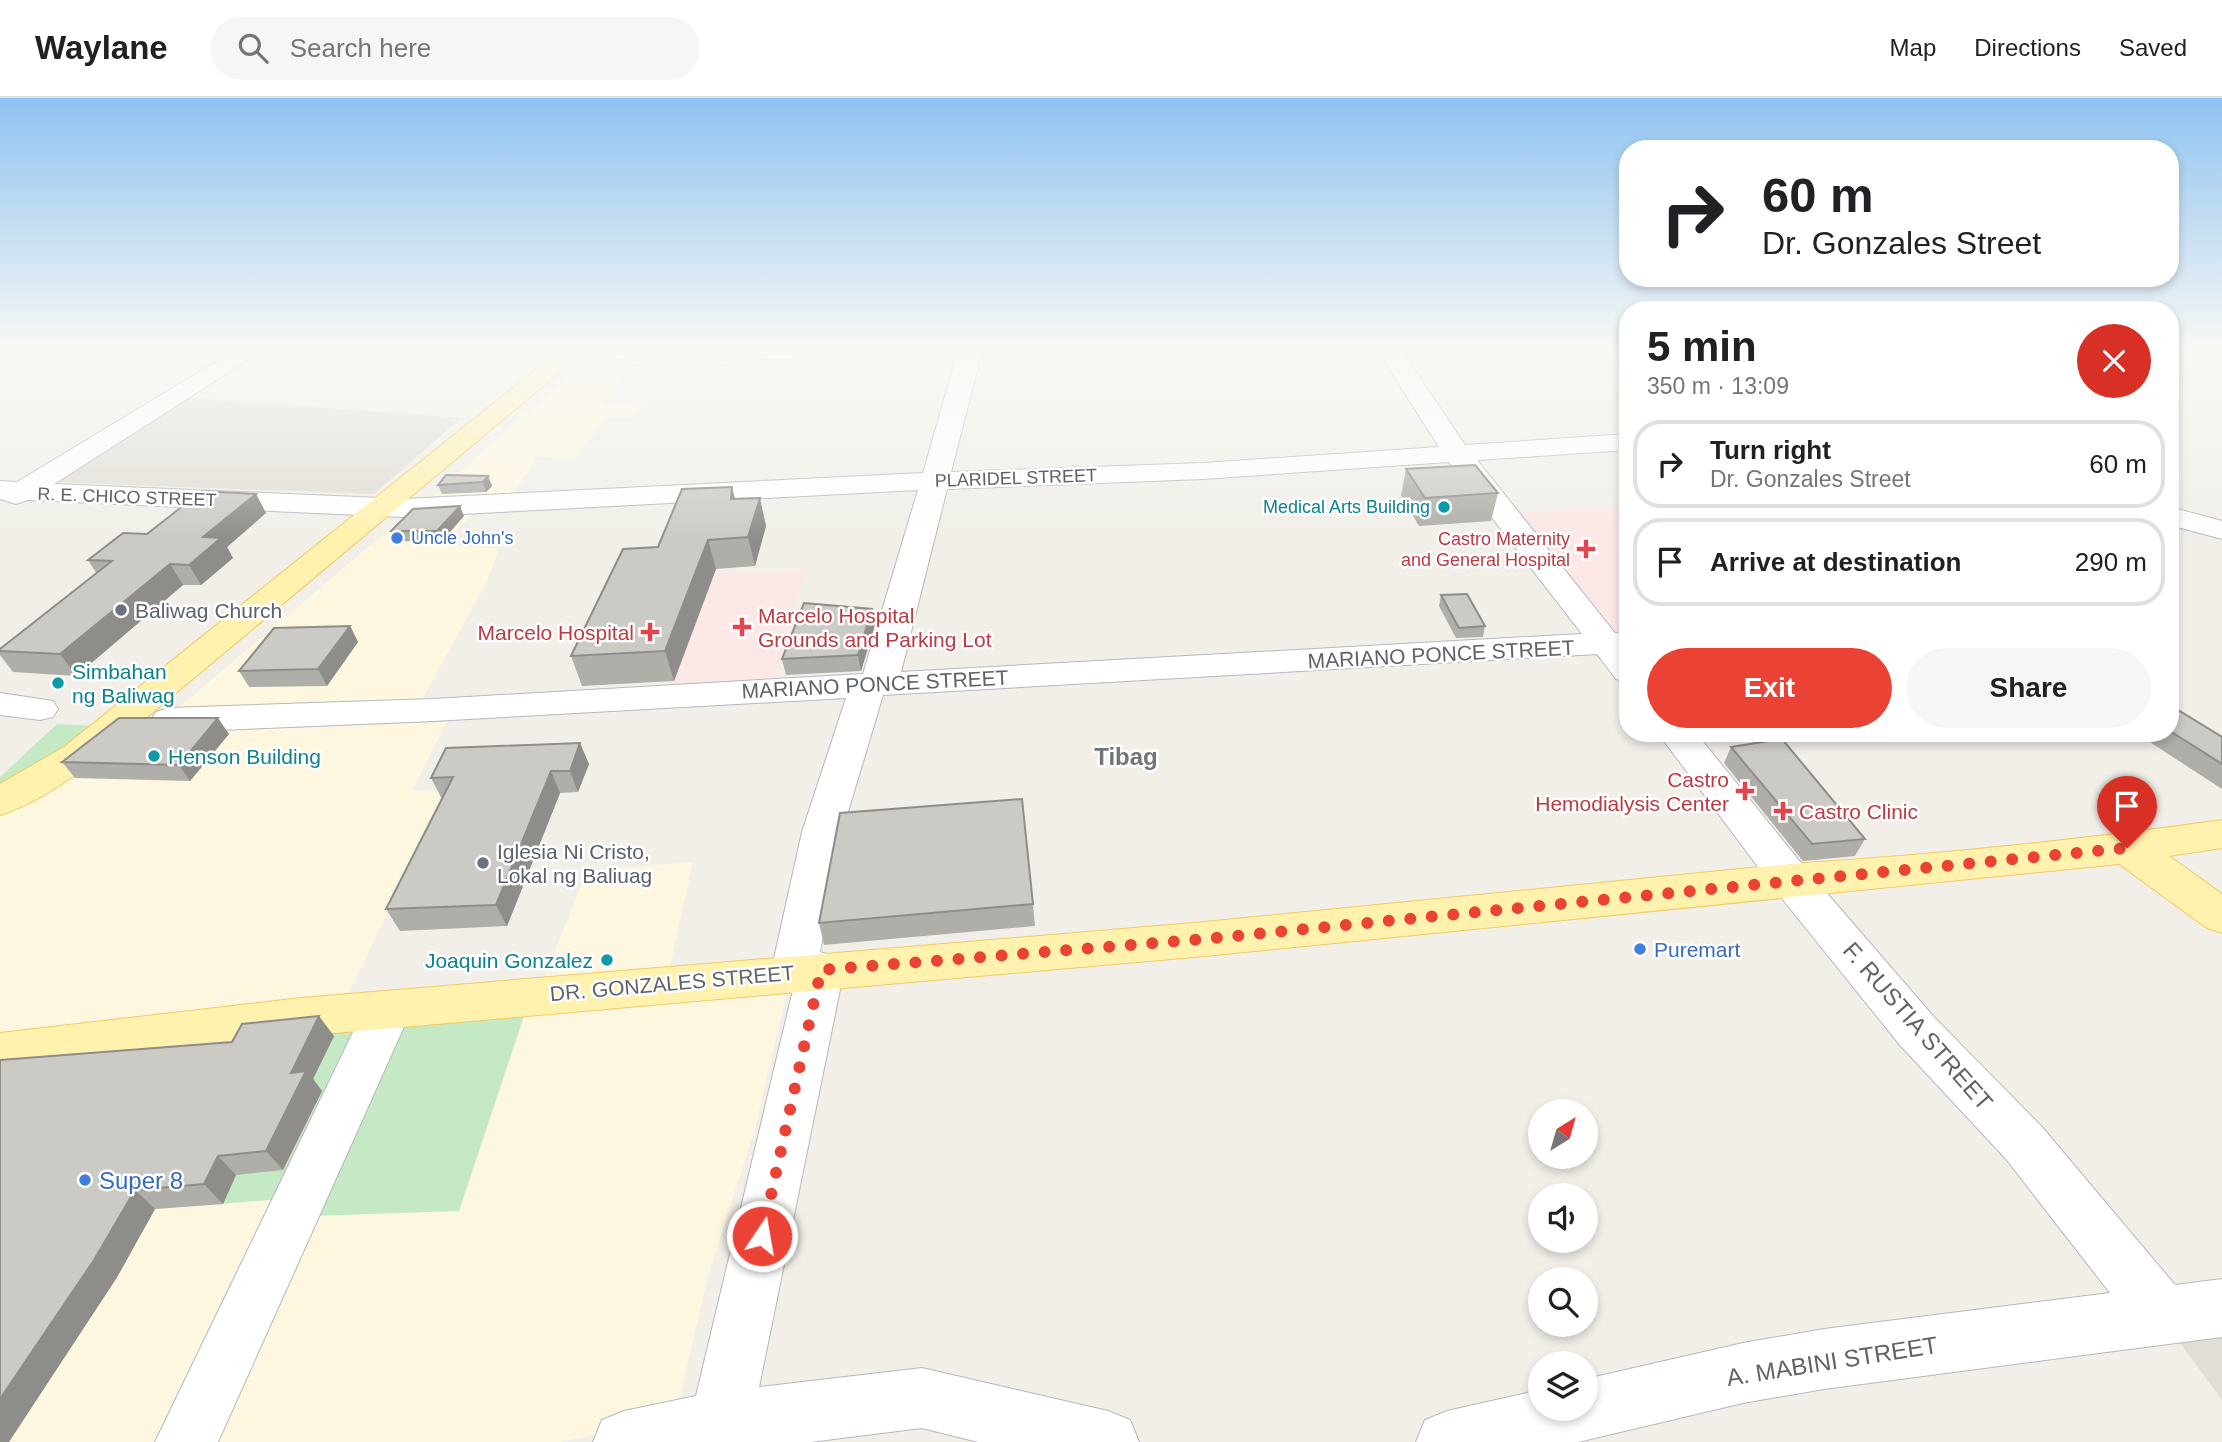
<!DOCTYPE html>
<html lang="en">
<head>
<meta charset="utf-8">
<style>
  :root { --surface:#fff; --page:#f6f6f6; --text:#202124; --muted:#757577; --line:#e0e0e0; --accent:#ea4335 }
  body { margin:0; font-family:Arial,sans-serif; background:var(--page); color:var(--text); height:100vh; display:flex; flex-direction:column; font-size:26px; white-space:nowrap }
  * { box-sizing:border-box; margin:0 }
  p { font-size:23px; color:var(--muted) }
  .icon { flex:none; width:38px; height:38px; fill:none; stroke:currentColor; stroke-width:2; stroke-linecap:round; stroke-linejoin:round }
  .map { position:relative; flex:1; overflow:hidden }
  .sheet { position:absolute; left:1619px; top:203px; width:560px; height:441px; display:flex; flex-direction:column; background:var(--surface); border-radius:28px; box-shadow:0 4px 10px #0003 }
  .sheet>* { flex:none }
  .top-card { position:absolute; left:1619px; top:42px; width:560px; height:147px; border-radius:28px; box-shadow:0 4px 10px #0003; background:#fff; color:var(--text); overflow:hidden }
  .needle { width:46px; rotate:37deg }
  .tools { position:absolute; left:1528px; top:1001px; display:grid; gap:14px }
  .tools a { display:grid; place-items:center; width:70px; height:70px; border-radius:50%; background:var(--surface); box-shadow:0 4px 10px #0003; font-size:35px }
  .pin { position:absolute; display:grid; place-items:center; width:60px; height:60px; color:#fff; margin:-72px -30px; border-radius:50% 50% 50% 0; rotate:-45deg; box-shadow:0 0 7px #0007 }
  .pin .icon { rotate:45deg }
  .me { position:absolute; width:77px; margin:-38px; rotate:12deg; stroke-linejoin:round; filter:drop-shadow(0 0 5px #0008) }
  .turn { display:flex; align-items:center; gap:24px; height:147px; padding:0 28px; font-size:32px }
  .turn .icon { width:91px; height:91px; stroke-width:2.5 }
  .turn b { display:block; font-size:49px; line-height:60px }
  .round { display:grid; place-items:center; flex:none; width:74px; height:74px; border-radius:37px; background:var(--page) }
  .head { display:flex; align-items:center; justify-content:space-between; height:119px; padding:0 28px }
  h1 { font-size:42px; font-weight:700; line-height:52px }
  .cta { display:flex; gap:14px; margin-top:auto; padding:14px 28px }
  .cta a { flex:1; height:80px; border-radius:42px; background:var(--accent); color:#fff; font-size:28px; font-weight:700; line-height:80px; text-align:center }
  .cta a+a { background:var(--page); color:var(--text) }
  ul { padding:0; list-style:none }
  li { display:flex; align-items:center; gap:21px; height:88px; margin:0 14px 10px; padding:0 14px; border:4px solid var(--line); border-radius:28px }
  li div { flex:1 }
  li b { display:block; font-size:26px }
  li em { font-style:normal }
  header { display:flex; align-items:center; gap:42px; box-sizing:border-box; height:98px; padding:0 35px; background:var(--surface); border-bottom:2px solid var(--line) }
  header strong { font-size:33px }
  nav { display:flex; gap:38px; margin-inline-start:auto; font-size:24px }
  .search { width:490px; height:63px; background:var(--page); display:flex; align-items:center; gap:18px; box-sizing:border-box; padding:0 24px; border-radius:38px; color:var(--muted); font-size:26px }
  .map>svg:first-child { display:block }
  .commercial { fill:#fef7e0 }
  .education { fill:#e1ded6 }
  .medical { fill:#fce8e6 }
  .green { fill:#c5e8c5 }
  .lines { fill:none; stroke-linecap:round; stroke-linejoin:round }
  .minor-casing { stroke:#b5b8bc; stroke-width:2 }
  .major-casing { stroke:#f2c960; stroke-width:2 }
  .minor { fill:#fff; fill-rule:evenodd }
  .major { fill:#fff2af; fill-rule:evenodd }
  .wall { fill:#afaea9 }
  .shaded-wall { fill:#8f8d8a }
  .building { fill:#cccac5; stroke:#8f8d8a; stroke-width:2 }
  .route { stroke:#ea4335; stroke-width:12; stroke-dasharray:0 21.6 }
  .culture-dot { fill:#0f9aa8; stroke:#fff; stroke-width:2.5 }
  .shop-dot { fill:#3f7fe0; stroke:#fff; stroke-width:2.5 }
  .health-dot { fill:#e0444e; stroke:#fff; stroke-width:2.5 }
  .worship-dot { fill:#6b7280; stroke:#fff; stroke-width:2.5 }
  .labels { text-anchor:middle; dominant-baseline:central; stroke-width:5; stroke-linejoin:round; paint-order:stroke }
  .far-street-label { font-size:18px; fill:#5f6368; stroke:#fff }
  .far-culture-label { font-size:18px; fill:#0d838f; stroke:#fff; text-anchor:end }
  .far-shop-label { font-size:18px; fill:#366cbe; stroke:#fff; text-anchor:start }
  .far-health-label { font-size:18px; fill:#be3a42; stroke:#fff; text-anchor:end }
  .worship-label { font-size:21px; fill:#5b616d; stroke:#fff; text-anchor:start }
  .health-label { font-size:21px; fill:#be3a42; stroke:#fff; text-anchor:start }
  .street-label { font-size:21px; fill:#5f6368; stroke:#fff }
  .culture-label { font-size:21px; fill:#0d838f; stroke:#fff; text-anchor:start }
  .shop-label { font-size:21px; fill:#366cbe; stroke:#fff; text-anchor:start }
  .quarter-label { font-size:24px; font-weight:bold; fill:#70757a; stroke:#fff }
  .near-street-label { font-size:24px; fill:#5f6368; stroke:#fff }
  .near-shop-label { font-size:24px; fill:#366cbe; stroke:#fff; text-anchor:start }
</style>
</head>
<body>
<header>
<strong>Waylane</strong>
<div class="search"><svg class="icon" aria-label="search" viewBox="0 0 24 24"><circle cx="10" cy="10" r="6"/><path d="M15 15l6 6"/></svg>Search here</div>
<nav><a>Map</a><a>Directions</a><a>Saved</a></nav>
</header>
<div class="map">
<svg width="2222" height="1344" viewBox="0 0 2222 1344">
  <rect width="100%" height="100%" fill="#f1efe8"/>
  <path class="commercial" d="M 593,255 L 642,257 L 603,305 L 644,308 L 634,320 L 608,319 L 575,360 L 538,359 L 509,401 L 427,404 Z
    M 406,417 L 471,417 L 443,447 L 499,450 L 487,484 L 421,603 L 178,610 Z
    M 447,624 L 412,693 L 446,692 L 348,897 L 0,937 L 0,713 L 121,636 Z
    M 693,764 L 670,868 L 544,880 L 587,773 Z
    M 788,889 L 755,1031 L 709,1174 L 675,1321 L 559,1344 L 0,1344 L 0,969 Z"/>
  <path class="education" d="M 180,299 L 461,320 L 374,396 L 48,384 Z
    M 2222,1224 L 2222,1302 L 2170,1231 Z"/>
  <path class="medical" d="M 1627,408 L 1627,537 L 1615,538 L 1515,415 Z
    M 804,474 L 775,582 L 672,588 L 714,476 Z"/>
  <path class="green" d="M 57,626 L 97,628 L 0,694 L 0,679 Z
    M 525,915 L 459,1113 L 311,1118 L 320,1098 L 157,1111 L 248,942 Z"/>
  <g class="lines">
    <defs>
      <path id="minor" d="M 234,253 L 262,253 L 54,386 L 404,401 L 923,375 L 958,253 L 982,253 L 951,374 L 1203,365 L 1439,349 L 1378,253 L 1402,253 L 1465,347 L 1628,336 L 1628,352 L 1477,362 L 1615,535 L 1628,534 L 1628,584 L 1616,581 L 1597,556 L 883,597 L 842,734 L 820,854 L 837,859 L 844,872 L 759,1289 L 922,1270 L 1108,1313 L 1130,1322 L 1139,1344 L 978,1344 L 922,1330 L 810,1344 L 593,1344 L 602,1322 L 624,1313 L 696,1298 L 793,892 L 778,887 L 771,874 L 802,734 L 846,600 L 433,623 L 169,634 L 156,630 L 151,622 L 156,614 L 169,610 L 433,601 L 863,576 L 918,392 L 404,419 L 28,402 L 16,406 L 0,401 L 0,383 L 17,384 ZM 1449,364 L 1582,536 L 901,574 L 947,391 L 1203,381 Z
        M 585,253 L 857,253 L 853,258 L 845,260 L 658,263 L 597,260 L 589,258 Z
        M 2170,409 L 2222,423 L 2222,441 L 2170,427 Z
        M 0,595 L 53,603 L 58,611 L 53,619 L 40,622 L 0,617 Z
        M 1658,635 L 1696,635 L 1806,771 L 1933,918 L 2042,1029 L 2175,1187 L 2222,1181 L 2222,1239 L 1824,1291 L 1743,1305 L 1578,1344 L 1416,1344 L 1425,1322 L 1447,1313 L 1540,1292 L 1540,1311 L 1586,1311 L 1586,1281 L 1743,1245 L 1824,1231 L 2110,1195 L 2006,1061 L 1899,946 L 1776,793 Z
        M 387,894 L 404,899 L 411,913 L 218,1344 L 155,1344 L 370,899 Z"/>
      <path id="major" d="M 559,253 L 585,253 L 90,667 C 62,686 33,707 0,717 L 0,686 L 64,649 Z
        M 2222,722 L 2222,750 L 2169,758 L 2222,796 L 2222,835 L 2207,830 L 2119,766 L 1205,858 L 301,938 L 0,975 L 0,935 L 301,900 L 1205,824 L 1791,766 C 1935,757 2079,742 2222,722 Z"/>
    </defs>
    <use href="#minor" class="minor-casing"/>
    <use href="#major" class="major-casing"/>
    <use href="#minor" class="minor"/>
    <use href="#major" class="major"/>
  </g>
  <path class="wall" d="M 1406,371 L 1498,395 L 1491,423 L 1419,428 L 1401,398 Z
    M 488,378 L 492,388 L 486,394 L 442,396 L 438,387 Z
    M 256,396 L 266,415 L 227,449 L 233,460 L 201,487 L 183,487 L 76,578 L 13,574 L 0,557 L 0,551 L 97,476 L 88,462 Z
    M 735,400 L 766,428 L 755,468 L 716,471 L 674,583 L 582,588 L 571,558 L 658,449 Z
    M 464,418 L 441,444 L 395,443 L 391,433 Z
    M 1441,497 L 1485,528 L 1483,539 L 1456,540 L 1439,508 Z
    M 872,511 L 875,527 L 861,573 L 786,577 L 782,561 Z
    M 350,528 L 358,544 L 327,588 L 249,589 L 239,573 Z
    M 2170,607 L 2222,639 L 2222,691 L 2136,635 L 2170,635 Z
    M 229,636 L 190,683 L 75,680 L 62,664 Z
    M 1731,649 L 1865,741 L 1855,758 L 1803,763 L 1724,665 Z
    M 589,666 L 578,694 L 560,695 L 507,828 L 400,833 L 386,811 L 442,701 L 431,680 Z
    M 1033,806 L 1035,828 L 824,847 L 819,825 Z
    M 334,938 L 313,981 L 322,993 L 283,1072 L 236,1077 L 223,1106 L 155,1111 L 116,1181 L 0,962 L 232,944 Z"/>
  <path class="shaded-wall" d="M 488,378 L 492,388 L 486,394 L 483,384 Z
    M 732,389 L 739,417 L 731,401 Z
    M 256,396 L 266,415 L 227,449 L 233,460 L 201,487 L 189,467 L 203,439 Z
    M 760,400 L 766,428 L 755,468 L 748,439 Z
    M 460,408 L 464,418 L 441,444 L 437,433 Z
    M 708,442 L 716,471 L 674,583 L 665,553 Z
    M 170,466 L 183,487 L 76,578 L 60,556 Z
    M 872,511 L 875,527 L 861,573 L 858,557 Z
    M 350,528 L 358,544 L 327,588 L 318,571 Z
    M 218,620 L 229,636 L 190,683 L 179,667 Z
    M 580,645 L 589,666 L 578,694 L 570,673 Z
    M 551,673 L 560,695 L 507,828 L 496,807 Z
    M 319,918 L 334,938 L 313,981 L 322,993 L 283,1072 L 266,1053 L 291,975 Z
    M 218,1058 L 236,1077 L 223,1106 L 204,1086 Z
    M 135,1092 L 155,1111 L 116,1181 L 9,1344 L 0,1344 L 0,1301 Z"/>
  <path class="building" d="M 1475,367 L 1498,395 L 1425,400 L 1406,371 Z
    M 446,377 L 488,378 L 483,384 L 438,387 Z
    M 732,389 L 731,401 L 760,400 L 748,439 L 708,442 L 665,553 L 571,558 L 623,451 L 658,449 L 682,391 Z
    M 202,393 L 256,396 L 203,439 L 221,440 L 189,467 L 170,466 L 60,556 L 0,553 L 0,551 L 112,463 L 88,462 L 123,435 L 147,436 Z
    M 460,408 L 437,433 L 391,433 L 413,411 Z
    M 1467,496 L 1485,528 L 1459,530 L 1441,497 Z
    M 804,505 L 872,511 L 858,557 L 782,561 Z
    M 350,528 L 318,571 L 239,573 L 274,530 Z
    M 2170,607 L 2222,639 L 2222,666 L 2170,633 Z
    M 119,620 L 218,620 L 179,667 L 62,664 Z
    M 1782,641 L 1865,741 L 1812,746 L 1731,649 Z
    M 580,645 L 570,673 L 551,673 L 496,807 L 386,811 L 453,679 L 431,680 L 446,650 Z
    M 1022,701 L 1033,806 L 819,825 L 840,715 Z
    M 319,918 L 291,975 L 306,973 L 266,1053 L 218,1058 L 204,1086 L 135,1092 L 94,1162 L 0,1301 L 0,962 L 232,944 L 242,926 Z"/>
  <linearGradient id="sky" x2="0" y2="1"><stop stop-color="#8fc3f1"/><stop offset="0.57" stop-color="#f9f8f5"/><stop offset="1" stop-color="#f9f8f5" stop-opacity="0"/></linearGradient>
  <rect width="2222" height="441" fill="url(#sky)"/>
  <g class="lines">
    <path class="route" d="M 762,1138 L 821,872 L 1205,841 L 2127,750"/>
  </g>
  <g class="culture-dot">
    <circle cx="1444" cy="409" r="7"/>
    <circle cx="58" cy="585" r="7"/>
    <circle cx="154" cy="658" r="7"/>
    <circle cx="607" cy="862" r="7"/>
  </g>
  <g class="shop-dot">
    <circle cx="397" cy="440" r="7"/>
    <circle cx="1640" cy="851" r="7"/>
    <circle cx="85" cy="1082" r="7"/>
  </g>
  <g class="health-dot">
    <path d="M1582.5 440.5h7v7h7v7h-7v7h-7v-7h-7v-7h7z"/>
    <path d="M738.5 518.5h7v7h7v7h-7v7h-7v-7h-7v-7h7z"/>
    <path d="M646.5 523.5h7v7h7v7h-7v7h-7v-7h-7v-7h7z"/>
    <path d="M1741.5 682.5h7v7h7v7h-7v7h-7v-7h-7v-7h7z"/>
    <path d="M1779.5 702.5h7v7h7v7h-7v7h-7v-7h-7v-7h7z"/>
  </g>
  <g class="worship-dot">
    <circle cx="121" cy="512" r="7"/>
    <circle cx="483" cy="765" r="7"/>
  </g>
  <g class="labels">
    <g class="far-street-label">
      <text transform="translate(1016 380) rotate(-2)">PLARIDEL STREET</text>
      <text transform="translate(127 399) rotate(2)">R. E. CHICO STREET</text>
    </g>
    <g class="far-culture-label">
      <text x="1430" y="409">Medical Arts Building</text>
    </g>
    <g class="far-shop-label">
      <text x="411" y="440">Uncle John's</text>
    </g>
    <g class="far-health-label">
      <text x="1570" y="441">Castro Maternity<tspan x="1570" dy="21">and General Hospital</tspan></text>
    </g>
    <g class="worship-label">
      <text x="135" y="512">Baliwag Church</text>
      <text x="497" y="753">Iglesia Ni Cristo,<tspan x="497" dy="24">Lokal ng Baliuag</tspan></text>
    </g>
    <g class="health-label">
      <text x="758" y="517">Marcelo Hospital<tspan x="758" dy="24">Grounds and Parking Lot</tspan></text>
      <text x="634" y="534" text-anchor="end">Marcelo Hospital</text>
      <text x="1729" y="681" text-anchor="end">Castro<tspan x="1729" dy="24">Hemodialysis Center</tspan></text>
      <text x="1799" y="713">Castro Clinic</text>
    </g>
    <g class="street-label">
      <text transform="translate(1441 556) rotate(-3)">MARIANO PONCE STREET</text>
      <text transform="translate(875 586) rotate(-3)">MARIANO PONCE STREET</text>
      <text transform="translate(672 885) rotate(-5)">DR. GONZALES STREET</text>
    </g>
    <g class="culture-label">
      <text x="72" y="573">Simbahan<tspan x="72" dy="24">ng Baliwag</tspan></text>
      <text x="168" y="658">Henson Building</text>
      <text x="593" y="862" text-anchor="end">Joaquin Gonzalez</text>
    </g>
    <g class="shop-label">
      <text x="1654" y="851">Puremart</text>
    </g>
    <g class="quarter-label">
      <text x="1126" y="658">Tibag</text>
    </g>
    <g class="near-street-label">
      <text transform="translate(1918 928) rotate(49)">F. RUSTIA STREET</text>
      <text transform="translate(1832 1263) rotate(-9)">A. MABINI STREET</text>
    </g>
    <g class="near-shop-label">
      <text x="99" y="1082">Super 8</text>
    </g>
  </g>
</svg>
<div class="tools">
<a><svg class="needle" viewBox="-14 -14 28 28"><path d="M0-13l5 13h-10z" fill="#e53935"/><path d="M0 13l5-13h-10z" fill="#757577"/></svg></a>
<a><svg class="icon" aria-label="sound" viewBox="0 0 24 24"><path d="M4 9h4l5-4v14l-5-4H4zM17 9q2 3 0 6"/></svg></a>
<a><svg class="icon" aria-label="search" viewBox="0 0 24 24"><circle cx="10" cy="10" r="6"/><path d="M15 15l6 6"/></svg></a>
<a><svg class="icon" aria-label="layers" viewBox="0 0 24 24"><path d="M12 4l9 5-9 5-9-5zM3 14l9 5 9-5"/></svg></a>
</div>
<div class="pin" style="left:2127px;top:750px;background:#d93025"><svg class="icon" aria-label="arrive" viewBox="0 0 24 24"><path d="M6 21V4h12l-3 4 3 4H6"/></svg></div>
<svg class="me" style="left:762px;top:1138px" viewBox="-20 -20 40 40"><circle r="17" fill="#ea4335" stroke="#fff" stroke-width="3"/><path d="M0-11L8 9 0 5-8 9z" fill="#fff"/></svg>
<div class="top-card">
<div class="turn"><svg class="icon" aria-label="right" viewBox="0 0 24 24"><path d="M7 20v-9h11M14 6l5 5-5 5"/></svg><div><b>60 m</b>Dr. Gonzales Street</div></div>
</div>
<section class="sheet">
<div class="head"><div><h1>5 min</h1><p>350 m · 13:09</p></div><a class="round" style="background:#d93025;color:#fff"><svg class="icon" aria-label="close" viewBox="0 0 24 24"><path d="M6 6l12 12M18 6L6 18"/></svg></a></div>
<ul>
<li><svg class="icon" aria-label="right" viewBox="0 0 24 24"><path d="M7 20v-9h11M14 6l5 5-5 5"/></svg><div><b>Turn right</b><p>Dr. Gonzales Street</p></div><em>60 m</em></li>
<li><svg class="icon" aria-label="arrive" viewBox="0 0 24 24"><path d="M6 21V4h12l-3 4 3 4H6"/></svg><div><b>Arrive at destination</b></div><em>290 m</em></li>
</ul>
<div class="cta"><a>Exit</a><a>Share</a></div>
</section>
</div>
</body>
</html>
